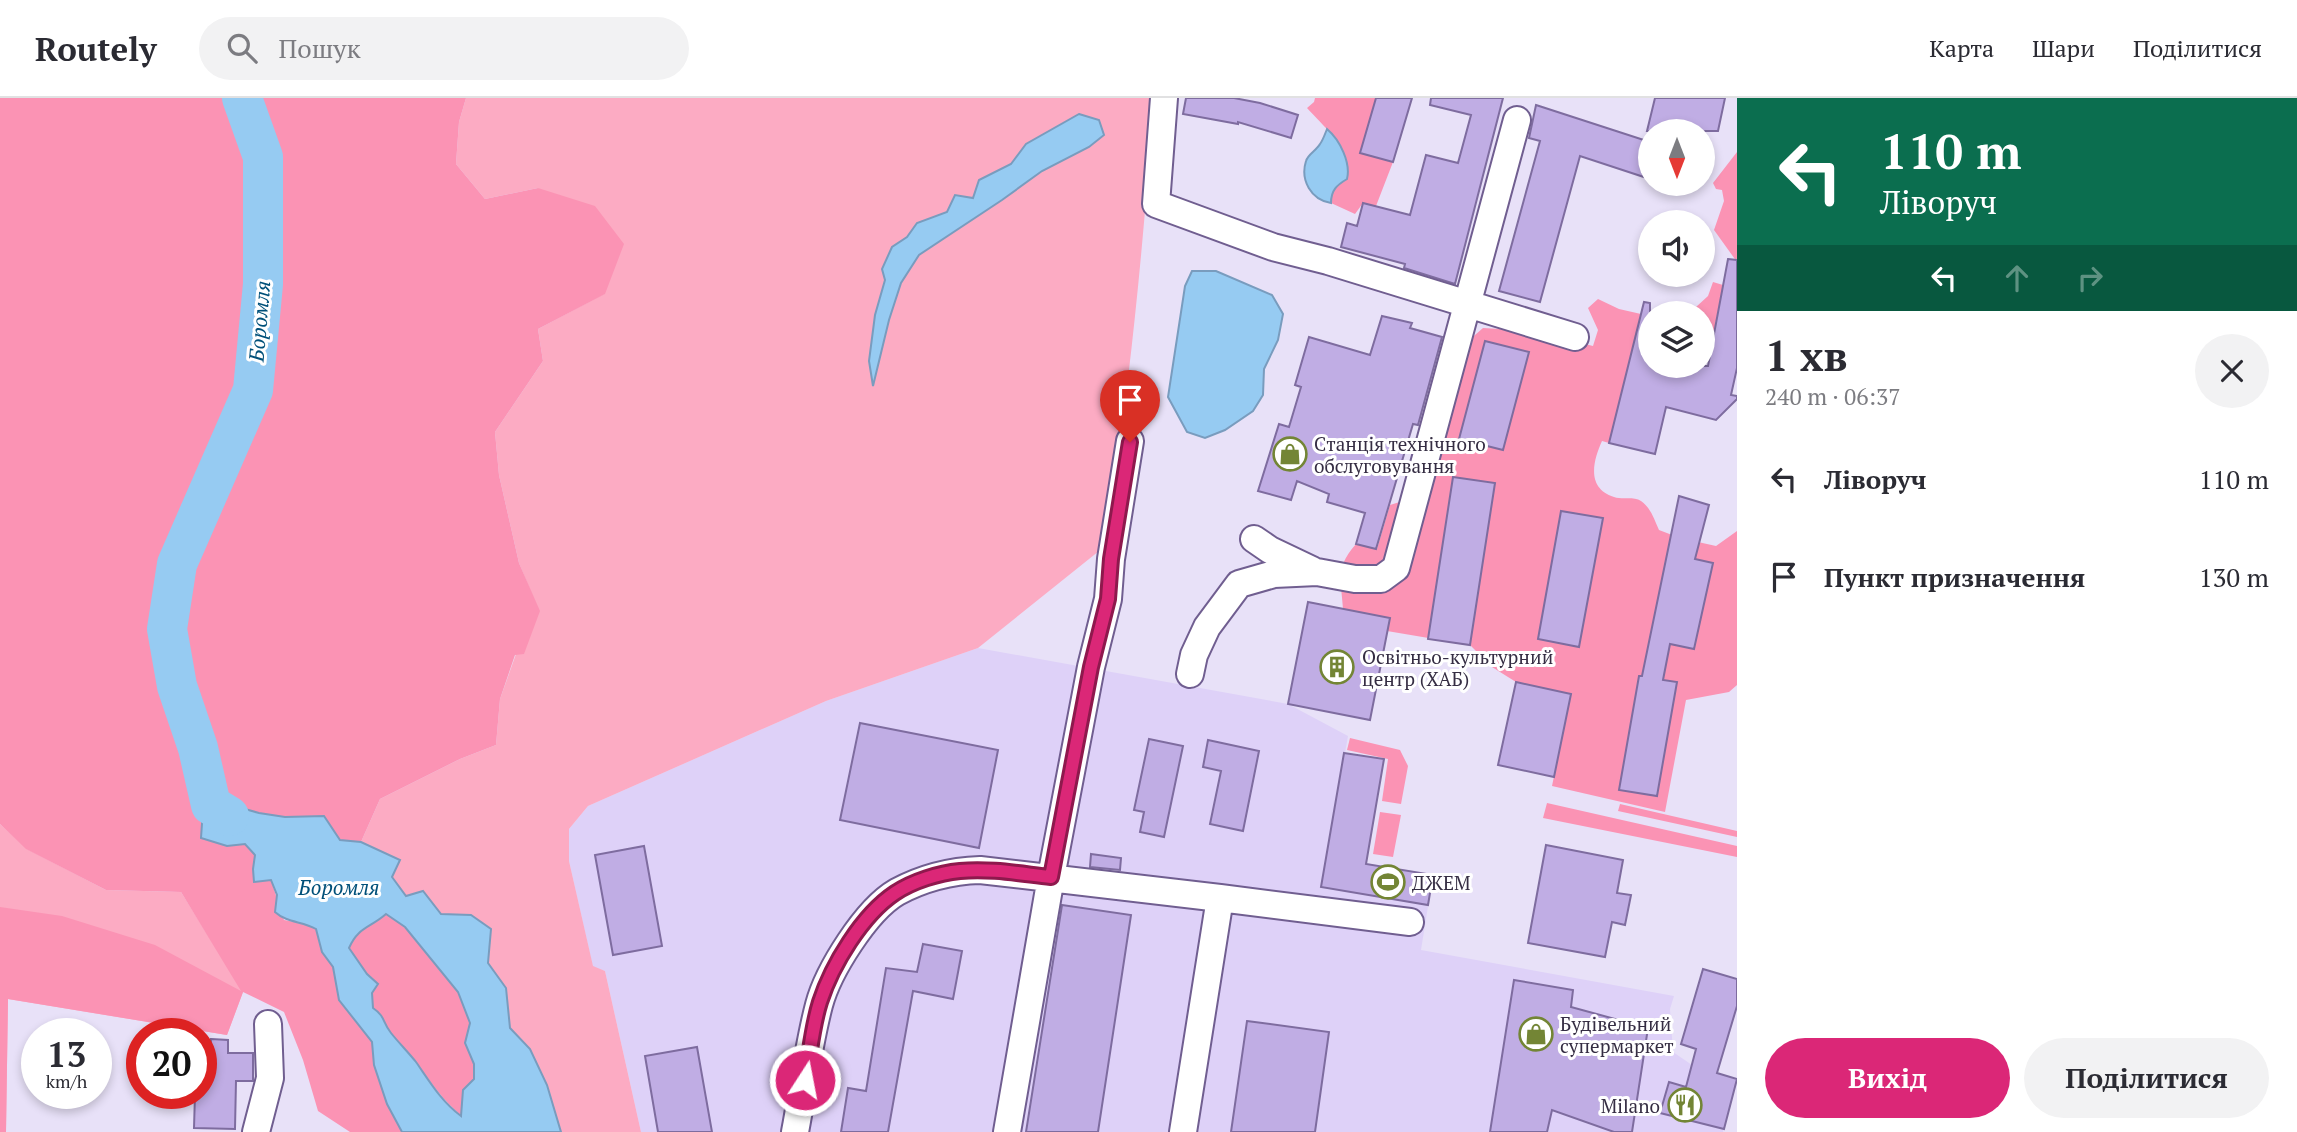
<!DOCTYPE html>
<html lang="uk">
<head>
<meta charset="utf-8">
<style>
  :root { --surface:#fff; --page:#f2f2f3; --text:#2b2b33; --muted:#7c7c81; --line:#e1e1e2; --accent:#db2777 }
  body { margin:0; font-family:"PT Serif",serif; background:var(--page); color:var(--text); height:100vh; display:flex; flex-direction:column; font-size:26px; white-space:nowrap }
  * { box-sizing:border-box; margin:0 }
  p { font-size:23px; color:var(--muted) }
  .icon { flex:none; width:38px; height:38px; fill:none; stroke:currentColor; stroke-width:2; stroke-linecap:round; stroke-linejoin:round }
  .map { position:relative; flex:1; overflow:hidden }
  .panel { display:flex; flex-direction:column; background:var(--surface); width:560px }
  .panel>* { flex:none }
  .banner { background:#0b6e4f; color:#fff; overflow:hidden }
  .needle { width:46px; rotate:180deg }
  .tools { position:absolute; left:1638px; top:21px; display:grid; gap:14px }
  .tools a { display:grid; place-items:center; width:77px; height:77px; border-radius:50%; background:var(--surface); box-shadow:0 4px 10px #0003; font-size:35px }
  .speed { position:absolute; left:21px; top:920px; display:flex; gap:14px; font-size:35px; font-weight:700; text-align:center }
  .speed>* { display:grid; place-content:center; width:91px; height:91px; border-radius:50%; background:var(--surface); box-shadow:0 4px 10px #0003; line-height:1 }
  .speed small { font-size:18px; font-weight:400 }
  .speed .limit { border:10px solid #d22; background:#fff; color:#111 }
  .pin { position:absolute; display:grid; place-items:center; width:60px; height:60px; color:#fff; margin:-72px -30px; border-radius:50% 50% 50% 0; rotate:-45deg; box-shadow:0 0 7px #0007 }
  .pin .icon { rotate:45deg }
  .me { position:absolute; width:77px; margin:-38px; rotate:11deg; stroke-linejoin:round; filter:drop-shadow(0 0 5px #0008) }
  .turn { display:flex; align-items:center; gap:24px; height:147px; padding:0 28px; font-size:32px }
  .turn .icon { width:91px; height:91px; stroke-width:2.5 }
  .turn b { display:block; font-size:49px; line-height:60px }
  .lanes { display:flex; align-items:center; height:66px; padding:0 28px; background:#0003; justify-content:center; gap:35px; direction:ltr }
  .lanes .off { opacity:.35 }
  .round { display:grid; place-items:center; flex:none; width:74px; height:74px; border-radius:37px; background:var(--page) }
  .headline { display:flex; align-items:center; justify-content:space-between; height:119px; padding:0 28px }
  h1 { font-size:42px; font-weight:600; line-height:52px }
  .cta { display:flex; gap:14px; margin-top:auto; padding:14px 28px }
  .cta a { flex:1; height:80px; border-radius:42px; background:var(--accent); color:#fff; font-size:28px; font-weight:600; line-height:80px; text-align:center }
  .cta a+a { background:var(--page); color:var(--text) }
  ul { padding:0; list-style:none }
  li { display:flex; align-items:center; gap:21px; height:98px; padding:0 28px }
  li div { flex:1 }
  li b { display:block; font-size:26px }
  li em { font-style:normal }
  header { display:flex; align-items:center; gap:42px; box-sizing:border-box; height:98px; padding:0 35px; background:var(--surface); border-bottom:2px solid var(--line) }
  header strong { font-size:33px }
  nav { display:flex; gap:38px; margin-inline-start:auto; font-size:24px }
  .search { width:490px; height:63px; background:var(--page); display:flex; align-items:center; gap:18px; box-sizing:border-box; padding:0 24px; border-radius:38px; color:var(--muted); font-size:26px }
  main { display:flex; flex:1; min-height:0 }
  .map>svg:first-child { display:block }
  .built { fill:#ded1f8 }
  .green { fill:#fcabc3 }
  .forest { fill:#fb93b4 }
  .water { fill:#96cbf2; stroke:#799cbe; stroke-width:2; fill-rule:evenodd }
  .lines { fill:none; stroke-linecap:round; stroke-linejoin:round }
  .river { stroke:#96cbf2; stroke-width:40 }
  .building { fill:#c0ade4; stroke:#7e6c9f; stroke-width:2 }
  .minor-casing { stroke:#705e90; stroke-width:30 }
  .minor { stroke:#fff; stroke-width:26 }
  .route-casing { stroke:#8e194d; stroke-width:18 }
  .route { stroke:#db2777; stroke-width:12 }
  .labels { text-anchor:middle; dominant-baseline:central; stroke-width:6; stroke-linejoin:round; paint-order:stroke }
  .poi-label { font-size:19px; fill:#352d43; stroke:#fff; text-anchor:start }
  .water-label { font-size:21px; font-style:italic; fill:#005079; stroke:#fff }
</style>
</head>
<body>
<header>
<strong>Routely</strong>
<div class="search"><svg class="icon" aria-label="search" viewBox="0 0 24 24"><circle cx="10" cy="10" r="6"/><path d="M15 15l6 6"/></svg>Пошук</div>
<nav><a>Карта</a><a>Шари</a><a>Поділитися</a></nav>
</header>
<main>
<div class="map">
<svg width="1737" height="1034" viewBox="0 0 1737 1034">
  <rect width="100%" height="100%" fill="#e8e1f8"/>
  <path class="built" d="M 978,550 L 1288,606 L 1348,638 L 1345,655 L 1384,661 L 1366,765 L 1433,777 L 1421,852 L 1674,898 L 1670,911 L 1673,954 L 1692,967 L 1737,981 L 1723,1034 L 641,1034 L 605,873 L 593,869 L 569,763 L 569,731 L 588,708 L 826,603 Z"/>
  <path class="green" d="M 466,0 L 1154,0 C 1143,150 1129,301 1104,449 L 978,550 L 826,603 L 588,708 L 569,731 L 569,763 L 593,868 L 605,873 L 641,1034 L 561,1034 L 547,987 L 530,951 L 510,930 L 506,890 L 488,865 L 491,831 L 471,817 L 441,816 L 423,793 L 406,798 L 361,744 L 380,701 L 460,661 L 496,647 L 500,601 L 516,556 L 539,513 L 519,465 L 499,377 L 495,334 L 543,263 L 538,231 L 604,196 L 538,90 L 485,101 L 456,66 L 459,24 Z
    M 0,726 L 27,751 L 106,792 L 181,794 L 243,894 L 227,937 L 8,901 L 6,1034 L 0,1034 Z"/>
  <path class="forest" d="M 0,0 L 466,0 L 459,24 L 456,66 L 485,101 L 538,90 L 595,108 L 624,146 L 605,196 L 538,231 L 543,263 L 495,334 L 499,377 L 519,465 L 540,513 L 524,556 L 515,557 L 500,601 L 496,647 L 460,661 L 380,701 L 361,744 L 340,742 L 324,718 L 285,719 L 259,715 L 227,706 L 203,675 L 201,740 L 227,748 L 245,746 L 255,756 L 253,771 L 254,784 L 271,782 L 284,822 L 306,826 L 316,831 L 322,854 L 333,869 L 339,902 L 372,944 L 374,967 L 387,1006 L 402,1034 L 350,1034 L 318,1013 L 303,962 L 284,914 L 243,894 L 227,937 L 8,901 L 6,1034 L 0,1034 L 0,809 L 62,818 L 155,847 L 241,893 L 181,794 L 106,792 L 26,751 L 0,726 Z
    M 1315,0 L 1376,0 L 1360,55 L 1393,64 L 1376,108 L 1363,105 L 1355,116 L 1331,105 C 1331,92 1337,87 1347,81 C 1354,53 1324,29 1307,10 L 1314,4 Z
    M 1737,54 L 1737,164 L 1714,132 L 1724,103 L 1722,92 L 1716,91 L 1713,85 Z
    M 1713,184 L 1723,187 L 1713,238 L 1703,236 L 1703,215 L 1697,215 L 1696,209 L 1708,198 Z
    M 1598,201 L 1619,211 L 1641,216 L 1609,345 L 1602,343 C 1593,363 1586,390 1614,399 C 1622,402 1634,398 1641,403 C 1651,410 1654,421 1659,432 L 1680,440 L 1716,448 L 1737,433 L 1737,587 L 1729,594 L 1686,602 L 1665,714 L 1552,688 L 1571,596 L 1516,584 L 1492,569 L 1470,547 L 1387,533 L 1389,520 L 1343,511 C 1341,481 1335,470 1356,446 L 1377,451 L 1390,407 L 1422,397 L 1467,244 L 1483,230 L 1500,231 L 1524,238 L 1549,237 L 1593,248 L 1598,232 L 1588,210 Z
    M 1350,640 L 1400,652 L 1408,668 L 1401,706 L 1382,703 L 1388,661 L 1347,652 Z
    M 1547,705 L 1737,748 L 1737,759 L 1543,720 Z
    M 1620,706 L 1737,733 L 1737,739 L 1618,713 Z
    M 1380,714 L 1401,717 L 1393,759 L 1373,756 Z
    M 386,815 L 405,829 L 458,894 L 470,925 L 465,945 L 474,966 L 474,981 L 463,992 L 462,1018 C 442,1002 431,984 416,964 C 408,954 399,945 391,935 C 382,924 386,919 372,910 L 372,895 L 377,886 L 367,876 L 349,850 C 359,827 370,832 386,815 Z"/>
  <path class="water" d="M 1079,16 L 1099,22 L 1104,37 L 1089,49 L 1042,73 L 1002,102 L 919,157 L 901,185 L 889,222 L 873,288 L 869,263 L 875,217 L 885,182 L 882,171 L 892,149 L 907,139 L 917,125 L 947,114 L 955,97 L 973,100 L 979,82 L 1011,66 L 1026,46 Z
    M 1327,31 C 1340,42 1351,65 1347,81 C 1337,87 1331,92 1331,105 C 1311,102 1300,82 1306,63 C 1308,56 1316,53 1320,46 C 1323,42 1325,36 1327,31 Z
    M 1192,173 L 1216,173 L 1272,197 L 1283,216 L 1278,242 L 1264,271 L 1263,297 L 1253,313 L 1225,332 L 1205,340 L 1187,334 L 1168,299 L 1185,188 Z
    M 202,674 L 227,706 L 259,715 L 285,719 L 324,718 L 340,742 L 361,744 L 400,762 L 392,779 L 406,798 L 423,793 L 441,816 L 471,817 L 491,831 L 488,865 L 506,890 L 510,930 L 530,951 L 547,987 L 561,1034 L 402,1034 L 387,1006 L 374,967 L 372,944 L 339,902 L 333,869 L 322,854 L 316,831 C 302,823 287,825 275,814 L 277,797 L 271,782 L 254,784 L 253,771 L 255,757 L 245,746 L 227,748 L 201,740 L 203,711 ZM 386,816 L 405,829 L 458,894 L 470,925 L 465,945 L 474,966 L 474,981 L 463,992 L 461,1018 C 441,1003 430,984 416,964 C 408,954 399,945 391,935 C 382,924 386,919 373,910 L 372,895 L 378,886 L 367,876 L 349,850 C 358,829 370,830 386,816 Z"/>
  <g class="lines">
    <path class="river" d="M 229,718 L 211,707 L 198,650 L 177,588 L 167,531 L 177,466 L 253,292 L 263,186 L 263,59 L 242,0"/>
  </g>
  <path class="building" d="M 1186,0 L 1234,0 L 1260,5 L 1298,17 L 1291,40 L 1238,24 L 1238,26 L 1183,16 Z
    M 1376,0 L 1412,0 L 1393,64 L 1360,55 Z
    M 1431,0 L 1503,0 L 1455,186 L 1404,170 L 1405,166 L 1341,149 L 1347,125 L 1357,128 L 1363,105 L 1410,117 L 1426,57 L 1458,65 L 1471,17 L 1430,7 Z
    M 1655,0 L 1725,0 L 1718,33 L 1647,33 Z
    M 1536,7 L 1650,44 L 1650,81 L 1580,58 L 1540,204 L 1499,193 L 1540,43 L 1529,40 Z
    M 1728,161 L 1737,162 L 1737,270 L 1731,297 L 1737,298 L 1737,301 L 1716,322 L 1666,309 L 1655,356 L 1609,345 L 1644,204 L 1650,205 L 1650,268 L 1708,268 Z
    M 1382,218 L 1412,225 L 1410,230 L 1442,239 L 1418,327 L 1413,326 L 1376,451 L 1356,446 L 1365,415 L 1327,404 L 1329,396 L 1297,383 L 1291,402 L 1258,393 L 1279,326 L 1289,329 L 1301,289 L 1295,287 L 1309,239 L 1370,257 Z
    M 1485,243 L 1529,254 L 1503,352 L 1459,341 Z
    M 1453,379 L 1495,385 L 1470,547 L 1428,541 Z
    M 1679,398 L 1709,407 L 1695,461 L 1713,465 L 1694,551 L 1670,546 L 1663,582 L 1677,584 L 1657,698 L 1619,692 L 1639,578 L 1642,578 Z
    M 1561,413 L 1603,420 L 1579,549 L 1538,541 Z
    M 1308,504 L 1390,520 L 1370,622 L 1288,606 Z
    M 1516,584 L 1571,596 L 1554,679 L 1498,667 Z
    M 860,625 L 998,652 L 979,750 L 840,722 Z
    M 1149,641 L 1183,648 L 1164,739 L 1140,734 L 1144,714 L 1134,712 Z
    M 1208,642 L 1259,653 L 1243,733 L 1210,726 L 1221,673 L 1203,669 Z
    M 1344,655 L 1384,661 L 1366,766 L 1433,777 L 1428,807 L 1321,789 Z
    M 1546,747 L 1623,762 L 1617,795 L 1631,797 L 1625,827 L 1612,824 L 1605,859 L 1528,845 Z
    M 644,748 L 662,848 L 613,857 L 595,757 Z
    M 1091,756 L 1121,760 L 1120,772 L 1090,769 Z
    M 1062,807 L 1131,817 L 1098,1034 L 1026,1034 Z
    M 923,846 L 962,853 L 953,901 L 913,893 L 888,1034 L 841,1034 L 848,990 L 866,993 L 886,870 L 917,874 Z
    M 1703,871 L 1737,881 L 1737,908 L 1717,975 L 1737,981 L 1724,1031 L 1660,1015 L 1669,984 L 1686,989 L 1696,951 L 1681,946 Z
    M 1514,882 L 1573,892 L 1571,909 L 1648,930 L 1632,1034 L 1614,1034 L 1552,1012 L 1547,1034 L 1490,1034 Z
    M 1247,923 L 1329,934 L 1315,1034 L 1231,1034 Z
    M 211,941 L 228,942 L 228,955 L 253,955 L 253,983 L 236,983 L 235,1031 L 194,1030 L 195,996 L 201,996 L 201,957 L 210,957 Z
    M 697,949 L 712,1034 L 658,1034 L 645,958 Z"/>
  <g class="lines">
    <defs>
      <path id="minor" d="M 1164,0 L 1156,106 L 1273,149 L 1328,163 L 1575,239
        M 1254,441 L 1270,452 L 1312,472
        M 1190,576 L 1194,557 L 1207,529 L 1239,486 L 1274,476 L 1317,474 L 1355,481 L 1381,481 L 1396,470 L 1517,22
        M 1220,800 L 1410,824
        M 256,1034 L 270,980 L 268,926
        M 795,1034 C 803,992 808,949 819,907 C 828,873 866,812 897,794 C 923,780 950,773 980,772 L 1220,800 L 1183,1034
        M 1007,1034 L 1051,779 L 1091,569 L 1108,501 L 1111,461 L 1130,343"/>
    </defs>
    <use href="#minor" class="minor-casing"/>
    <use href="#minor" class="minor"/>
  </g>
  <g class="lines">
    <defs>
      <path id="route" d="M 805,982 C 810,957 812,929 820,904 C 832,867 862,817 895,795 C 913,783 939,775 960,773 C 990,770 1022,776 1051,779 L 1091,569 L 1108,501 L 1111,461 L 1130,344"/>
    </defs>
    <use href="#route" class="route-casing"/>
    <use href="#route" class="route"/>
  </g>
  <defs>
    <symbol id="shop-ring" viewBox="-11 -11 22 22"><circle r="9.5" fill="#fff" stroke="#738535" stroke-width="1.5"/><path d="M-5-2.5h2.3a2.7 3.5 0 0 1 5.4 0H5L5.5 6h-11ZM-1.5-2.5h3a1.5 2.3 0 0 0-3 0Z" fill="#738535"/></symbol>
    <symbol id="building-ring" viewBox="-11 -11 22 22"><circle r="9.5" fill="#fff" stroke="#738535" stroke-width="1.5"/><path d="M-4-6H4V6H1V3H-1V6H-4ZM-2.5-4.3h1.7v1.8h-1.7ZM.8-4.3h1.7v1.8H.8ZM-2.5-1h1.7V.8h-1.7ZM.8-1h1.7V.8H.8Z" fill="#738535"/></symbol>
    <symbol id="stadium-ring" viewBox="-11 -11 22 22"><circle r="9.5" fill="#fff" stroke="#738535" stroke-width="1.5"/><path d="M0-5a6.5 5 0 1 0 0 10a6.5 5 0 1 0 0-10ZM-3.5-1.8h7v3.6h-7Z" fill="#738535"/></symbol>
    <symbol id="restaurant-ring" viewBox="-11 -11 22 22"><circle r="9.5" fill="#fff" stroke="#738535" stroke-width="1.5"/><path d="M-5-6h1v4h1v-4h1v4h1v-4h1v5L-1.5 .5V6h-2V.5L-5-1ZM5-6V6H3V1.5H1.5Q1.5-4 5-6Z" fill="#738535"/></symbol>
  </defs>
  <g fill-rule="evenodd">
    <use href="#shop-ring" x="1271" y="337" width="38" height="38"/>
    <use href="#building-ring" x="1318" y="550" width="38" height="38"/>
    <use href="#stadium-ring" x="1369" y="765" width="38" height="38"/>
    <use href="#shop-ring" x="1517" y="917" width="38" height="38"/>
    <use href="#restaurant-ring" x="1666" y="988" width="38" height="38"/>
  </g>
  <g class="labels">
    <g class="poi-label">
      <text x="1314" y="345">Cтанція технічного<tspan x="1314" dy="22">обслуговування</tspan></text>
      <text x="1362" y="558">Освітньо-культурний<tspan x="1362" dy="22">центр (ХАБ)</tspan></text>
      <text x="1412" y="784">ДЖЕМ</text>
      <text x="1560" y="925">Будівельний<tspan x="1560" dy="22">супермаркет</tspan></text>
      <text x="1660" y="1007" text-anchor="end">Milano</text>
    </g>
    <g class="water-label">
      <text transform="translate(259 223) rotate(-85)">Боромля</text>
      <text x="339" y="789">Боромля</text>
    </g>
  </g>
</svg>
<div class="tools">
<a><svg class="needle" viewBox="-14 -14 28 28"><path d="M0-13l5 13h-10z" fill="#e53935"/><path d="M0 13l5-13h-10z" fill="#7c7c81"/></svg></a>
<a><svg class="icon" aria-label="sound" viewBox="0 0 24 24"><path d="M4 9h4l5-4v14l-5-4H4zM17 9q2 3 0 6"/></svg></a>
<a><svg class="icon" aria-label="layers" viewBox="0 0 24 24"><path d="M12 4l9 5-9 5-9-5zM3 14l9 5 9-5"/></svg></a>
</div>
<div class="speed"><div>13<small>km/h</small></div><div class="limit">20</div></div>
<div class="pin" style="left:1130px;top:344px;background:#d93025"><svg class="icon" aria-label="arrive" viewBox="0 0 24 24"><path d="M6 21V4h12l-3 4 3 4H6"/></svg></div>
<svg class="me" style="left:805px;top:982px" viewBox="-20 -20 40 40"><circle r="17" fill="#db2777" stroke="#fff" stroke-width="3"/><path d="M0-11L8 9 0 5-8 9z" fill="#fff"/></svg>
</div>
<section class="panel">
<div class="banner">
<div class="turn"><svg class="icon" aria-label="left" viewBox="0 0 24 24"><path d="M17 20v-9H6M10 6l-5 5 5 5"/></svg><div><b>110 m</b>Ліворуч</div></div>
<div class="lanes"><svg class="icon" aria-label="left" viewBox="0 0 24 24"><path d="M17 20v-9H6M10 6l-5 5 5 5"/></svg><svg class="icon off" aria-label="ahead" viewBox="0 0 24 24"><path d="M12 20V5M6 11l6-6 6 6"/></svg><svg class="icon off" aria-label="right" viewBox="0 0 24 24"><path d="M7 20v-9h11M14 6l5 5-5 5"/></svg></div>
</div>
<div class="headline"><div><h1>1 хв</h1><p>240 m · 06:37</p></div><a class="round"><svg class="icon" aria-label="close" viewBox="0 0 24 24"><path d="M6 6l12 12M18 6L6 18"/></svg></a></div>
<ul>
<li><svg class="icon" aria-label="left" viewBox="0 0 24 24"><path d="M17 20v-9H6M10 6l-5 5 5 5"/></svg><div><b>Ліворуч</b></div><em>110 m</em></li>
<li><svg class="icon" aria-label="arrive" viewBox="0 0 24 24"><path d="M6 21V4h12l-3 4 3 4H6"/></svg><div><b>Пункт призначення</b></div><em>130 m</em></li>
</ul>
<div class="cta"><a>Вихід</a><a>Поділитися</a></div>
</section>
</main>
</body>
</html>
